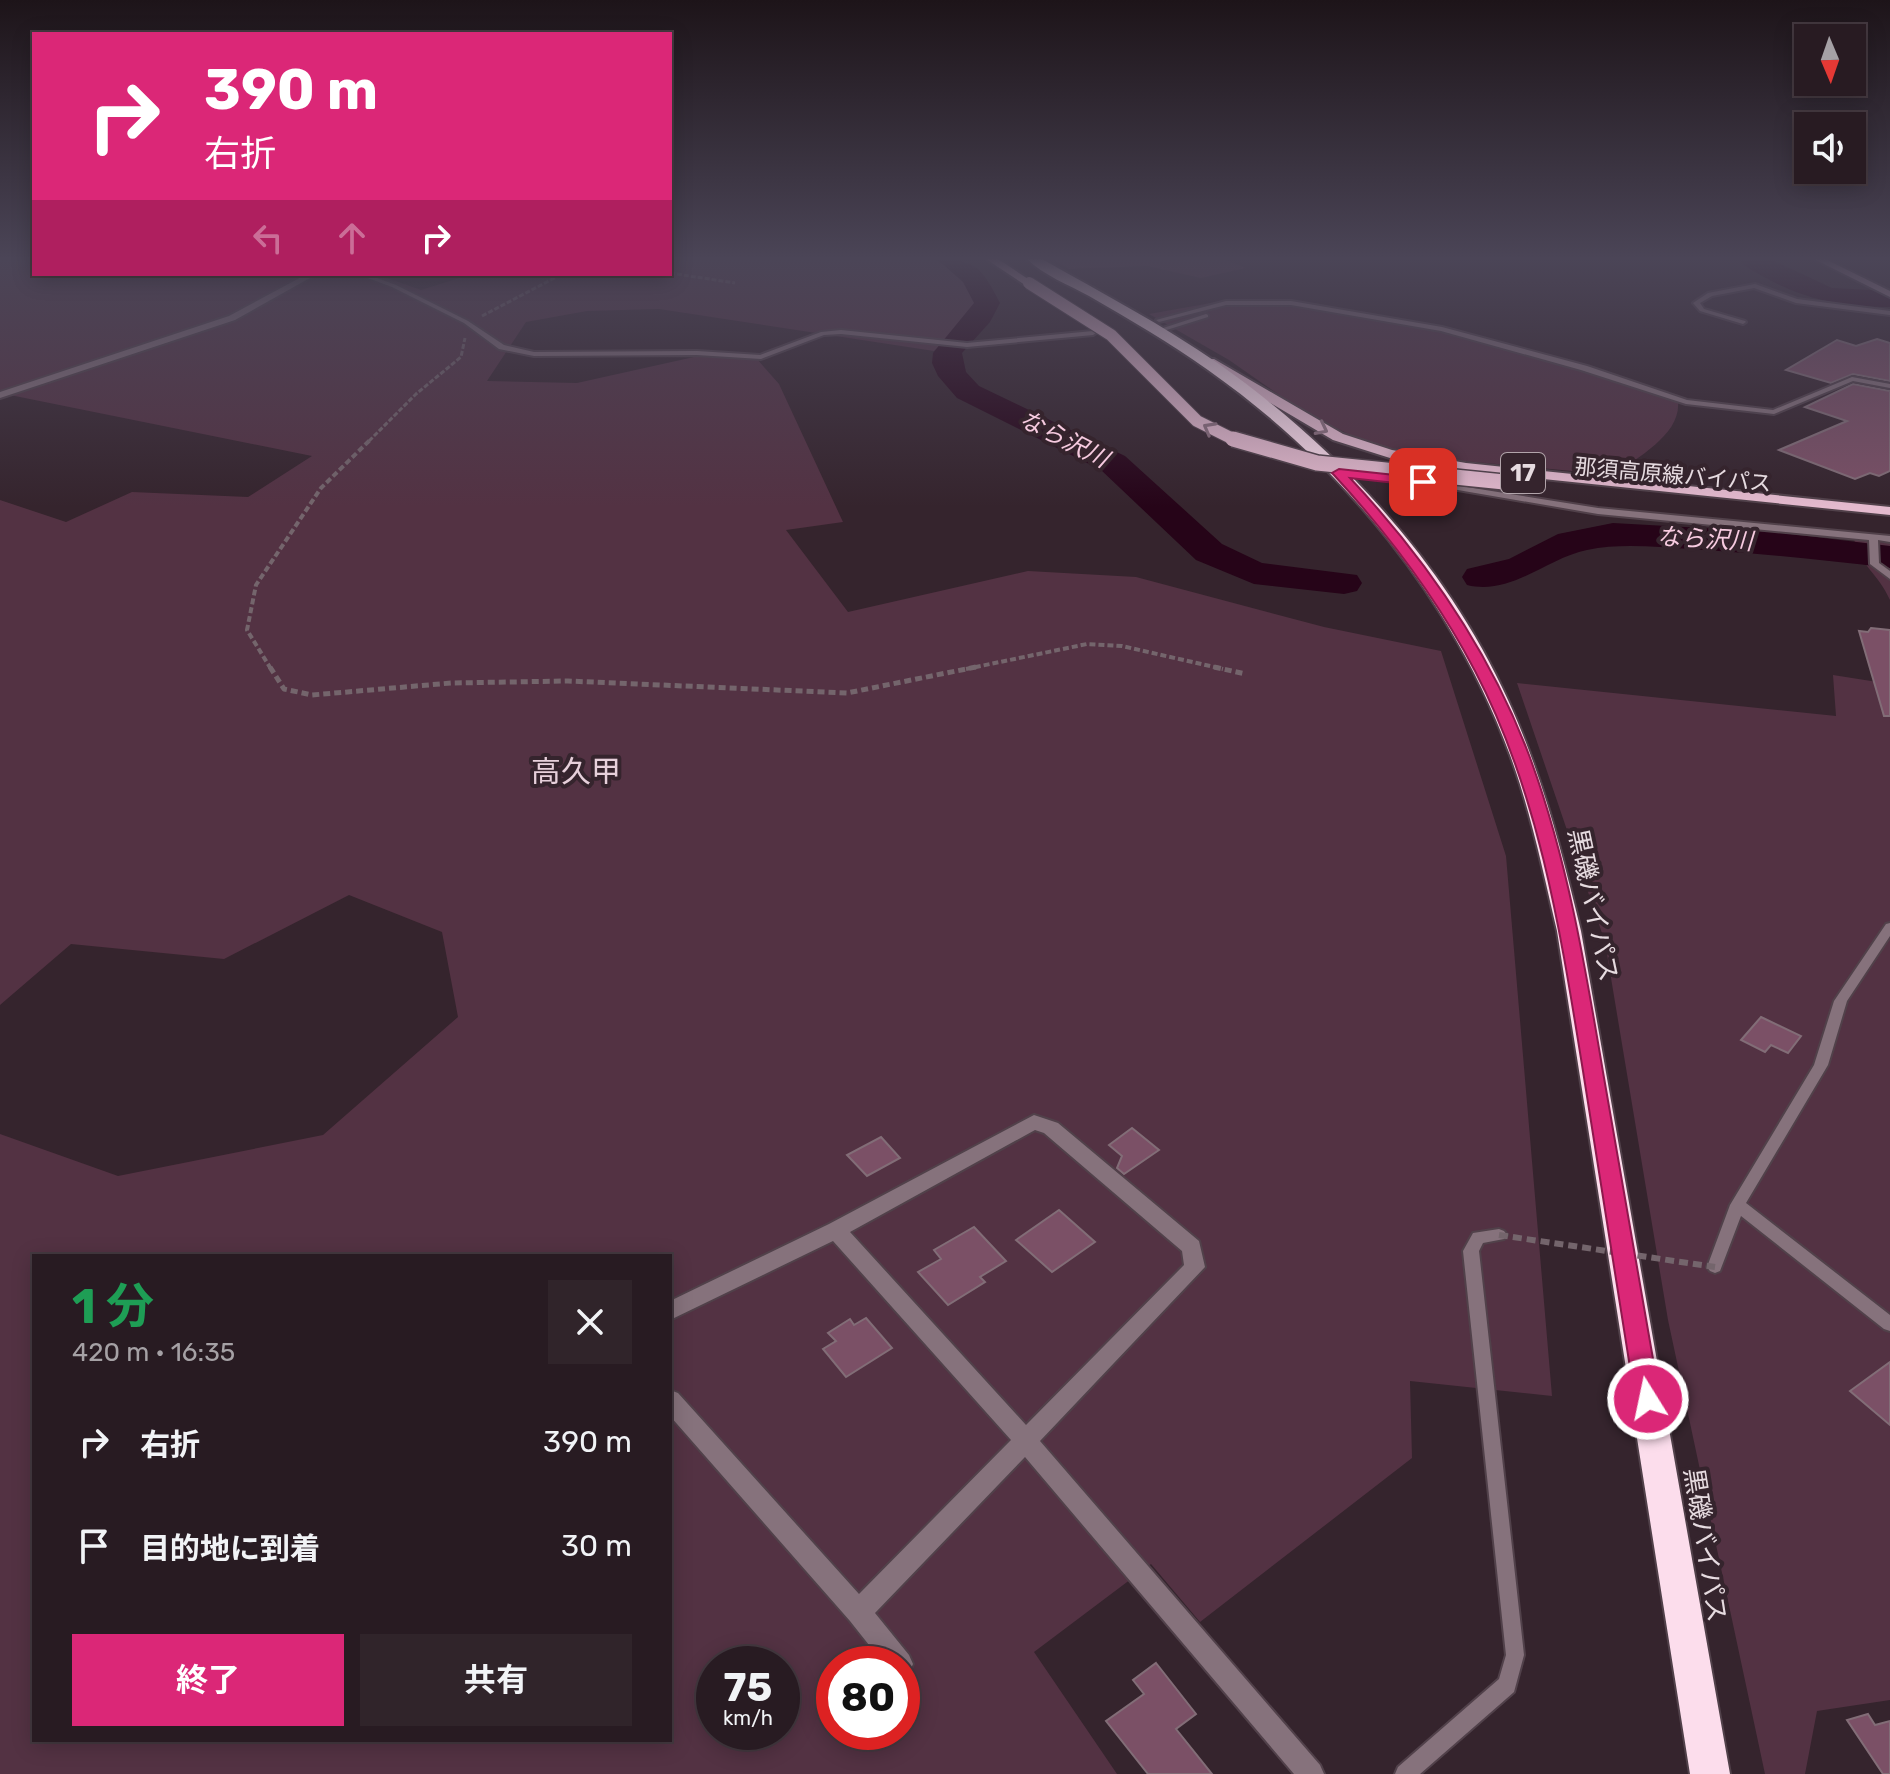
<!DOCTYPE html>
<html lang="ja">
<head>
<meta charset="utf-8">
<style>
  :root { --surface:#281b22; --page:#30242a; --text:#f1f3f6; --muted:#a5a1a5; --line:#443940; --accent:#db2777 }
  body { margin:0; font-family:Rubik,"Noto Sans JP",sans-serif; background:var(--page); color:var(--text); height:100vh; display:flex; flex-direction:column; font-size:30px; white-space:nowrap }
  * { box-sizing:border-box; margin:0 }
  p { font-size:26px; color:var(--muted) }
  .icon { flex:none; width:44px; height:44px; fill:none; stroke:currentColor; stroke-width:2; stroke-linecap:round; stroke-linejoin:round }
  .map { position:relative; flex:1; overflow:hidden }
  .panel { position:absolute; left:32px; top:1254px; width:640px; height:488px; display:flex; flex-direction:column; background:var(--surface); border-radius:0px; box-shadow:0 4px 20px #0003,0 0 0 2px var(--line) }
  .panel>* { flex:none }
  .banner { position:absolute; left:32px; top:32px; width:640px; height:244px; border-radius:0px; box-shadow:0 4px 20px #0003,0 0 0 2px var(--line); background:#db2777; color:#fff; overflow:hidden }
  .needle { width:52px; rotate:178deg }
  .fabs { position:absolute; left:1794px; top:24px; display:grid; gap:16px }
  .fabs a { display:grid; place-items:center; width:72px; height:72px; border-radius:0px; background:var(--surface); box-shadow:0 4px 20px #0003,0 0 0 2px var(--line); font-size:40px }
  .speed { position:absolute; left:696px; top:1646px; display:flex; gap:16px; font-size:40px; font-weight:700; text-align:center }
  .speed>* { display:grid; place-content:center; width:104px; height:104px; border-radius:50%; background:var(--surface); box-shadow:0 4px 20px #0003,0 0 0 2px var(--line); line-height:1 }
  .speed small { font-size:20px; font-weight:400 }
  .speed .limit { border:12px solid #d22; background:#fff; color:#111 }
  .pin { position:absolute; display:grid; place-items:center; width:68px; height:68px; color:#fff; margin:-34px; border-radius:16px; box-shadow:0 4px 12px #0006 }
  .me { position:absolute; width:88px; margin:-44px; rotate:350deg; stroke-linejoin:round; filter:drop-shadow(0 0 6px #0008) }
  .turn { display:flex; align-items:center; gap:28px; height:168px; padding:0 40px; font-size:36px }
  .turn .icon { width:104px; height:104px; stroke-width:2.5 }
  .turn b { display:block; font-size:56px; line-height:68px }
  .lanes { display:flex; align-items:center; height:76px; padding:0 40px; background:#0003; justify-content:center; gap:40px; direction:ltr }
  .lanes .off { opacity:.35 }
  .round { display:grid; place-items:center; flex:none; width:84px; height:84px; border-radius:0px; background:var(--page) }
  .headline { display:flex; align-items:center; justify-content:space-between; height:136px; padding:0 40px }
  h1 { font-size:48px; font-weight:700; line-height:60px; color:#1e9e55 }
  .primary-button { display:flex; gap:16px; margin-top:auto; padding:16px 40px }
  .primary-button a { flex:1; height:92px; border-radius:0px; background:var(--accent); color:#fff; font-size:32px; font-weight:700; line-height:92px; text-align:center }
  .primary-button a+a { background:var(--page); color:var(--text) }
  ul { padding:0; list-style:none }
  li { display:flex; align-items:center; gap:24px; height:104px; padding:0 40px }
  li div { flex:1 }
  li b { display:block; font-size:30px }
  li em { font-style:normal }
  .map>svg:first-child { display:block }
  .green { fill:#533243; fill-rule:evenodd }
  .lines { fill:none; stroke-linecap:round; stroke-linejoin:round }
  .river { fill:#260418; fill-rule:evenodd }
  .building { fill:#7b5066; stroke:#826d77; stroke-width:2 }
  .lane-casing { stroke:#51414a; stroke-width:4 }
  .street-casing { stroke:#51414a; stroke-width:4 }
  .secondary-casing { stroke:#51414a; stroke-width:4 }
  .primary-casing { stroke:#51414a; stroke-width:4 }
  .highway-casing { stroke:#51414a; stroke-width:4 }
  .path-far2 { stroke:#74656c; stroke-width:3; stroke-dasharray:5 2; stroke-linecap:butt }
  .path-far1 { stroke:#74656c; stroke-width:4; stroke-dasharray:6 3; stroke-linecap:butt }
  .path { stroke:#74656c; stroke-width:5; stroke-dasharray:7 4; stroke-linecap:butt }
  .lane { fill:#86727c; fill-rule:evenodd }
  .street { fill:#86727c; fill-rule:evenodd }
  .secondary { fill:#bb9baa; fill-rule:evenodd }
  .primary { fill:#e4bace; fill-rule:evenodd }
  .highway { fill:#fcddec; fill-rule:evenodd }
  .primary-bridge-far1-casing { stroke:#51414a; stroke-width:14; stroke-linecap:butt }
  .primary-bridge-casing { stroke:#51414a; stroke-width:18; stroke-linecap:butt }
  .path-bridge { stroke:#74656c; stroke-width:6; stroke-dasharray:9 5; stroke-linecap:butt }
  .primary-bridge-far1 { stroke:#e4bace; stroke-width:12 }
  .primary-bridge { stroke:#e4bace; stroke-width:15 }
  .oneway { stroke:#8c6f7e }
  .route { fill:#db2777; stroke:#8e194d; stroke-width:2 }
  .labels { text-anchor:middle; dominant-baseline:central; stroke-width:8; stroke-linejoin:round; paint-order:stroke }
  .far-street-label { font-size:22px; fill:#e6dbe0; stroke:#35242d }
  .far-water-label { font-size:24px; font-style:italic; fill:#f7cbe0; stroke:#35242d }
  .shield { fill:#35242d; stroke:#b1a4aa; stroke-width:2 }
  .shield-label { font-size:24px; font-weight:bold; fill:#e6dbe0 }
  .street-label { font-size:26px; fill:#e6dbe0; stroke:#35242d }
  .quarter-label { font-size:30px; fill:#e7d0db; stroke:#35242d }
</style>
</head>
<body>
<div class="map">
<svg width="1890" height="1774" viewBox="0 0 1890 1774">
  <rect width="100%" height="100%" fill="#35242d"/>
  <path class="green" d="M 0,259 L 34,259 L 34,274 L 376,274 L 421,290 L 472,274 L 670,274 L 670,259 L 934,259 L 963,275 L 976,302 L 966,320 L 934,351 L 659,309 L 587,311 L 526,322 L 487,381 L 577,383 L 703,355 L 757,359 L 779,384 L 843,522 L 786,530 L 848,612 L 1028,571 L 1136,577 L 1324,627 L 1441,651 L 1506,856 L 1552,1396 L 1410,1381 L 1412,1458 L 1200,1622 L 1151,1564 L 1034,1652 L 1117,1774 L 0,1774 L 0,1134 L 118,1176 L 323,1135 L 458,1017 L 442,932 L 349,895 L 224,959 L 71,944 L 0,1005 L 0,500 L 66,522 L 132,492 L 248,497 L 312,456 L 10,395 L 0,399 ZM 34,1256 L 670,1256 L 670,1740 L 34,1740 ZM 714,1664 L 782,1664 L 782,1732 L 714,1732 ZM 834,1664 L 902,1664 L 902,1732 L 834,1732 Z
    M 1053,259 L 1223,259 L 1246,268 L 1201,278 L 1147,266 L 1069,269 Z
    M 1284,300 L 1448,327 L 1577,363 L 1677,396 C 1686,432 1640,455 1615,475 L 1432,458 L 1365,442 L 1305,413 L 1229,360 L 1149,314 L 1222,301 Z
    M 1854,539 L 1890,543 L 1890,600 C 1878,573 1861,567 1854,539 Z
    M 1833,675 L 1890,684 L 1890,1700 L 1817,1711 L 1805,1774 L 1765,1774 L 1668,1320 L 1605,942 L 1517,683 L 1836,716 Z"/>
  <g class="lines">
    <path class="river" d="M 937,259 C 977,259 982,269 1000,303 L 990,322 L 962,353 L 966,372 L 979,386 L 1125,456 L 1222,544 L 1262,563 L 1357,575 L 1362,583 L 1357,591 L 1344,594 L 1254,584 L 1196,560 L 1101,470 L 957,398 L 938,376 L 932,363 L 933,353 L 974,303 L 963,282 Z
      M 1739,259 L 1770,259 L 1832,288 L 1890,291 L 1890,307 C 1844,307 1805,300 1764,277 C 1756,272 1745,268 1739,259 Z
      M 1613,523 L 1774,532 L 1890,546 L 1890,568 C 1823,560 1757,553 1690,549 C 1655,547 1621,543 1587,550 C 1547,558 1511,596 1467,585 L 1462,577 L 1467,569 L 1509,559 L 1558,534 Z"/>
  </g>
  <path class="building" d="M 1877,339 L 1890,343 L 1890,381 L 1853,374 L 1831,383 L 1786,370 L 1837,340 L 1856,346 Z
    M 1853,384 L 1890,391 L 1890,471 L 1879,476 L 1870,473 L 1855,479 L 1779,450 L 1847,421 L 1805,407 Z
    M 1871,628 L 1890,630 L 1890,716 L 1884,716 L 1859,631 L 1868,632 Z
    M 1761,1017 L 1801,1036 L 1788,1053 L 1771,1045 L 1765,1052 L 1741,1040 Z
    M 1132,1128 L 1159,1150 L 1124,1174 L 1117,1168 L 1122,1156 L 1109,1145 Z
    M 881,1137 L 900,1158 L 867,1176 L 847,1155 Z
    M 1059,1210 L 1095,1242 L 1052,1272 L 1016,1240 Z
    M 974,1227 L 1006,1261 L 980,1277 L 985,1282 L 948,1305 L 918,1272 L 941,1259 L 934,1250 Z
    M 866,1318 L 892,1348 L 846,1377 L 823,1349 L 836,1341 L 828,1333 L 850,1319 L 854,1325 Z
    M 1890,1362 L 1890,1425 L 1850,1391 Z
    M 1156,1663 L 1196,1714 L 1176,1729 L 1212,1774 L 1148,1774 L 1106,1721 L 1144,1694 L 1133,1680 Z
    M 1868,1714 L 1875,1725 L 1890,1721 L 1890,1774 L 1883,1774 L 1847,1720 Z"/>
  <g class="lines">
    <defs>
      <path id="lane" d="M 357,274 L 366,274 L 396,285 L 468,321 L 504,345 L 534,352 L 697,351 L 760,355 L 821,332 L 841,330 L 967,343 L 1093,331 L 1096,333 L 1093,335 L 967,347 L 841,334 L 824,335 L 761,359 L 697,355 L 534,356 L 499,349 L 464,323 L 392,287 Z
        M 1755,284 L 1797,299 L 1890,311 L 1890,315 L 1796,303 L 1754,288 L 1712,296 L 1700,303 L 1704,309 L 1745,321 L 1746,322 L 1743,324 L 1700,311 L 1693,303 L 1708,293 Z
        M 1226,301 L 1291,301 L 1442,327 L 1587,366 L 1687,400 L 1773,410 L 1852,377 L 1890,384 L 1890,388 L 1853,381 L 1774,414 L 1686,404 L 1581,370 L 1441,331 L 1291,305 L 1226,305 L 1159,322 L 1156,320 Z
        M 1206,314 L 1208,315 L 1208,317 L 1157,333 L 1154,331 Z
        M 1336,471 L 1423,480 L 1598,508 L 1890,536 L 1890,542 L 1878,540 L 1879,563 L 1890,571 L 1890,579 L 1870,564 L 1869,540 L 1598,514 L 1423,484 L 1339,475 L 1336,475 Z
        M 1890,923 L 1890,936 L 1847,1001 L 1828,1065 L 1746,1203 L 1890,1315 L 1890,1331 L 1884,1329 L 1741,1216 L 1720,1271 L 1715,1273 L 1710,1271 L 1707,1267 L 1730,1205 L 1814,1065 L 1834,1001 L 1886,924 Z
        M 1499,1229 L 1504,1231 L 1507,1235 L 1504,1239 L 1483,1243 L 1479,1251 L 1524,1655 L 1514,1692 L 1420,1774 L 1395,1774 L 1398,1767 L 1499,1679 L 1506,1655 L 1463,1251 L 1473,1233 Z"/>
      <path id="street" d="M 307,274 L 317,274 L 235,320 L 0,398 L 0,392 L 229,316 Z
        M 1034,1115 L 1058,1123 L 1199,1241 L 1205,1267 L 1040,1441 L 1320,1765 L 1324,1774 L 1294,1774 L 1025,1457 L 875,1613 L 909,1655 L 913,1664 L 909,1673 L 902,1676 L 902,1664 L 884,1664 L 850,1621 L 670,1416 L 670,1390 L 678,1393 L 859,1594 L 1011,1440 L 833,1241 L 670,1320 L 670,1301 L 829,1224 ZM 1035,1130 L 1044,1133 L 1182,1251 L 1184,1265 L 1026,1425 L 850,1232 Z"/>
      <path id="secondary" d="M 1814,259 L 1825,259 L 1890,291 L 1890,297 Z"/>
      <path id="primary" d="M 986,259 L 998,259 L 1034,283 L 1025,285 Z
        M 1206,359 L 1214,359 L 1343,434 L 1392,450 L 1466,463 L 1890,507 L 1890,515 L 1466,471 L 1390,458 L 1333,440 L 1206,365 Z"/>
      <path id="highway" d="M 1027,259 L 1042,259 C 1102,293 1163,325 1219,364 C 1339,449 1447,565 1508,700 C 1542,774 1562,852 1581,931 L 1730,1774 L 1690,1774 L 1557,931 C 1543,872 1531,812 1510,755 C 1452,598 1344,466 1208,370 C 1170,343 1129,319 1089,296 C 1069,285 1043,275 1027,259 Z"/>
    </defs>
    <use href="#lane" class="lane-casing"/>
    <use href="#street" class="street-casing"/>
    <use href="#secondary" class="secondary-casing"/>
    <use href="#primary" class="primary-casing"/>
    <use href="#highway" class="highway-casing"/>
    <path class="path-far2" d="M 670,273 L 735,283
      M 482,316 L 562,274
      M 369,441 L 416,394 L 461,357 L 465,338"/>
    <path class="path-far1" d="M 271,669 L 247,630 L 256,585 L 321,488 L 371,439
      M 966,669 L 1087,644 L 1122,646 L 1223,669"/>
    <path class="path" d="M 270,667 L 284,689 L 312,695 L 451,683 L 568,681 L 847,693 L 976,667
      M 1214,667 L 1246,674"/>
    <use href="#lane" class="lane"/>
    <use href="#street" class="street"/>
    <use href="#secondary" class="secondary"/>
    <use href="#primary" class="primary"/>
    <use href="#highway" class="highway"/>
    <defs>
      <path id="primary-bridge-far1" d="M 1029,283 L 1111,335 L 1197,421 L 1237,441"/>
      <path id="primary-bridge" d="M 1233,439 L 1317,463 L 1504,482"/>
    </defs>
    <use href="#primary-bridge-far1" class="primary-bridge-far1-casing"/>
    <use href="#primary-bridge" class="primary-bridge-casing"/>
    <path class="path-bridge" d="M 1499,1235 L 1715,1267"/>
    <use href="#primary-bridge-far1" class="primary-bridge-far1"/>
    <use href="#primary-bridge" class="primary-bridge"/>
  </g>
  <defs><path id="oneway-chevron" d="M-2-3.5L2.5 0L-2 3.5" fill="none" stroke-width="1.6" stroke-linecap="round" stroke-linejoin="round" transform="scale(2)"/></defs>
  <g class="oneway">
    <use href="#oneway-chevron" transform="translate(1209 428) rotate(-151)"/>
    <use href="#oneway-chevron" transform="translate(1322 429) rotate(27)"/>
  </g>
  <linearGradient id="sky" x2="0" y2="1"><stop stop-color="#1d1419"/><stop offset="0.51" stop-color="#4b4557"/><stop offset="1" stop-color="#4b4557" stop-opacity="0"/></linearGradient>
  <rect width="1890" height="507" fill="url(#sky)"/>
  <path class="route" d="M 1339,469 L 1423,478 L 1429,482 L 1423,486 L 1350,478 C 1425,558 1490,652 1529,755 C 1567,857 1585,965 1603,1072 C 1622,1181 1641,1290 1660,1399 L 1657,1407 L 1648,1410 L 1639,1407 L 1635,1399 C 1618,1290 1600,1181 1583,1071 C 1561,935 1540,795 1475,671 C 1437,598 1389,535 1334,475 L 1332,473 Z"/>
  <g class="labels">
    <g class="far-street-label">
      <text transform="translate(1673 475) rotate(5)">那須高原線バイパス</text>
    </g>
    <g class="far-water-label">
      <text transform="translate(1064 439) rotate(27)">なら沢川</text>
      <text transform="translate(1705 539) rotate(3)">なら沢川</text>
    </g>
    <rect class="shield" x="1501" y="453" width="44" height="40" rx="6"/>
    <g class="shield-label">
      <text x="1523" y="473">17</text>
    </g>
    <g class="street-label">
      <text transform="translate(1593 905) rotate(78)">黒磯バイパス</text>
      <text transform="translate(1705 1545) rotate(81)">黒磯バイパス</text>
    </g>
    <g class="quarter-label">
      <text x="576" y="772">高久甲</text>
    </g>
  </g>
</svg>
<div class="fabs">
<a><svg class="needle" viewBox="-14 -14 28 28"><path d="M0-13l5 13h-10z" fill="#e53935"/><path d="M0 13l5-13h-10z" fill="#a5a1a5"/></svg></a>
<a><svg class="icon" aria-label="sound" viewBox="0 0 24 24"><path d="M4 9h4l5-4v14l-5-4H4zM17 9q2 3 0 6"/></svg></a>
</div>
<div class="speed"><div>75<small>km/h</small></div><div class="limit">80</div></div>
<div class="pin" style="left:1423px;top:482px;background:#d93025"><svg class="icon" aria-label="arrive" viewBox="0 0 24 24"><path d="M6 21V4h12l-3 4 3 4H6"/></svg></div>
<svg class="me" style="left:1648px;top:1399px" viewBox="-20 -20 40 40"><circle r="17" fill="#db2777" stroke="#fff" stroke-width="3"/><path d="M0-11L8 9 0 5-8 9z" fill="#fff"/></svg>
<div class="banner">
<div class="turn"><svg class="icon" aria-label="right" viewBox="0 0 24 24"><path d="M7 20v-9h11M14 6l5 5-5 5"/></svg><div><b>390 m</b>右折</div></div>
<div class="lanes"><svg class="icon off" aria-label="left" viewBox="0 0 24 24"><path d="M17 20v-9H6M10 6l-5 5 5 5"/></svg><svg class="icon off" aria-label="ahead" viewBox="0 0 24 24"><path d="M12 20V5M6 11l6-6 6 6"/></svg><svg class="icon" aria-label="right" viewBox="0 0 24 24"><path d="M7 20v-9h11M14 6l5 5-5 5"/></svg></div>
</div>
<section class="panel">
<div class="headline"><div><h1>1 分</h1><p>420 m · 16:35</p></div><a class="round"><svg class="icon" aria-label="close" viewBox="0 0 24 24"><path d="M6 6l12 12M18 6L6 18"/></svg></a></div>
<ul>
<li><svg class="icon" aria-label="right" viewBox="0 0 24 24"><path d="M7 20v-9h11M14 6l5 5-5 5"/></svg><div><b>右折</b></div><em>390 m</em></li>
<li><svg class="icon" aria-label="arrive" viewBox="0 0 24 24"><path d="M6 21V4h12l-3 4 3 4H6"/></svg><div><b>目的地に到着</b></div><em>30 m</em></li>
</ul>
<div class="primary-button"><a>終了</a><a>共有</a></div>
</section>
</div>
</body>
</html>
